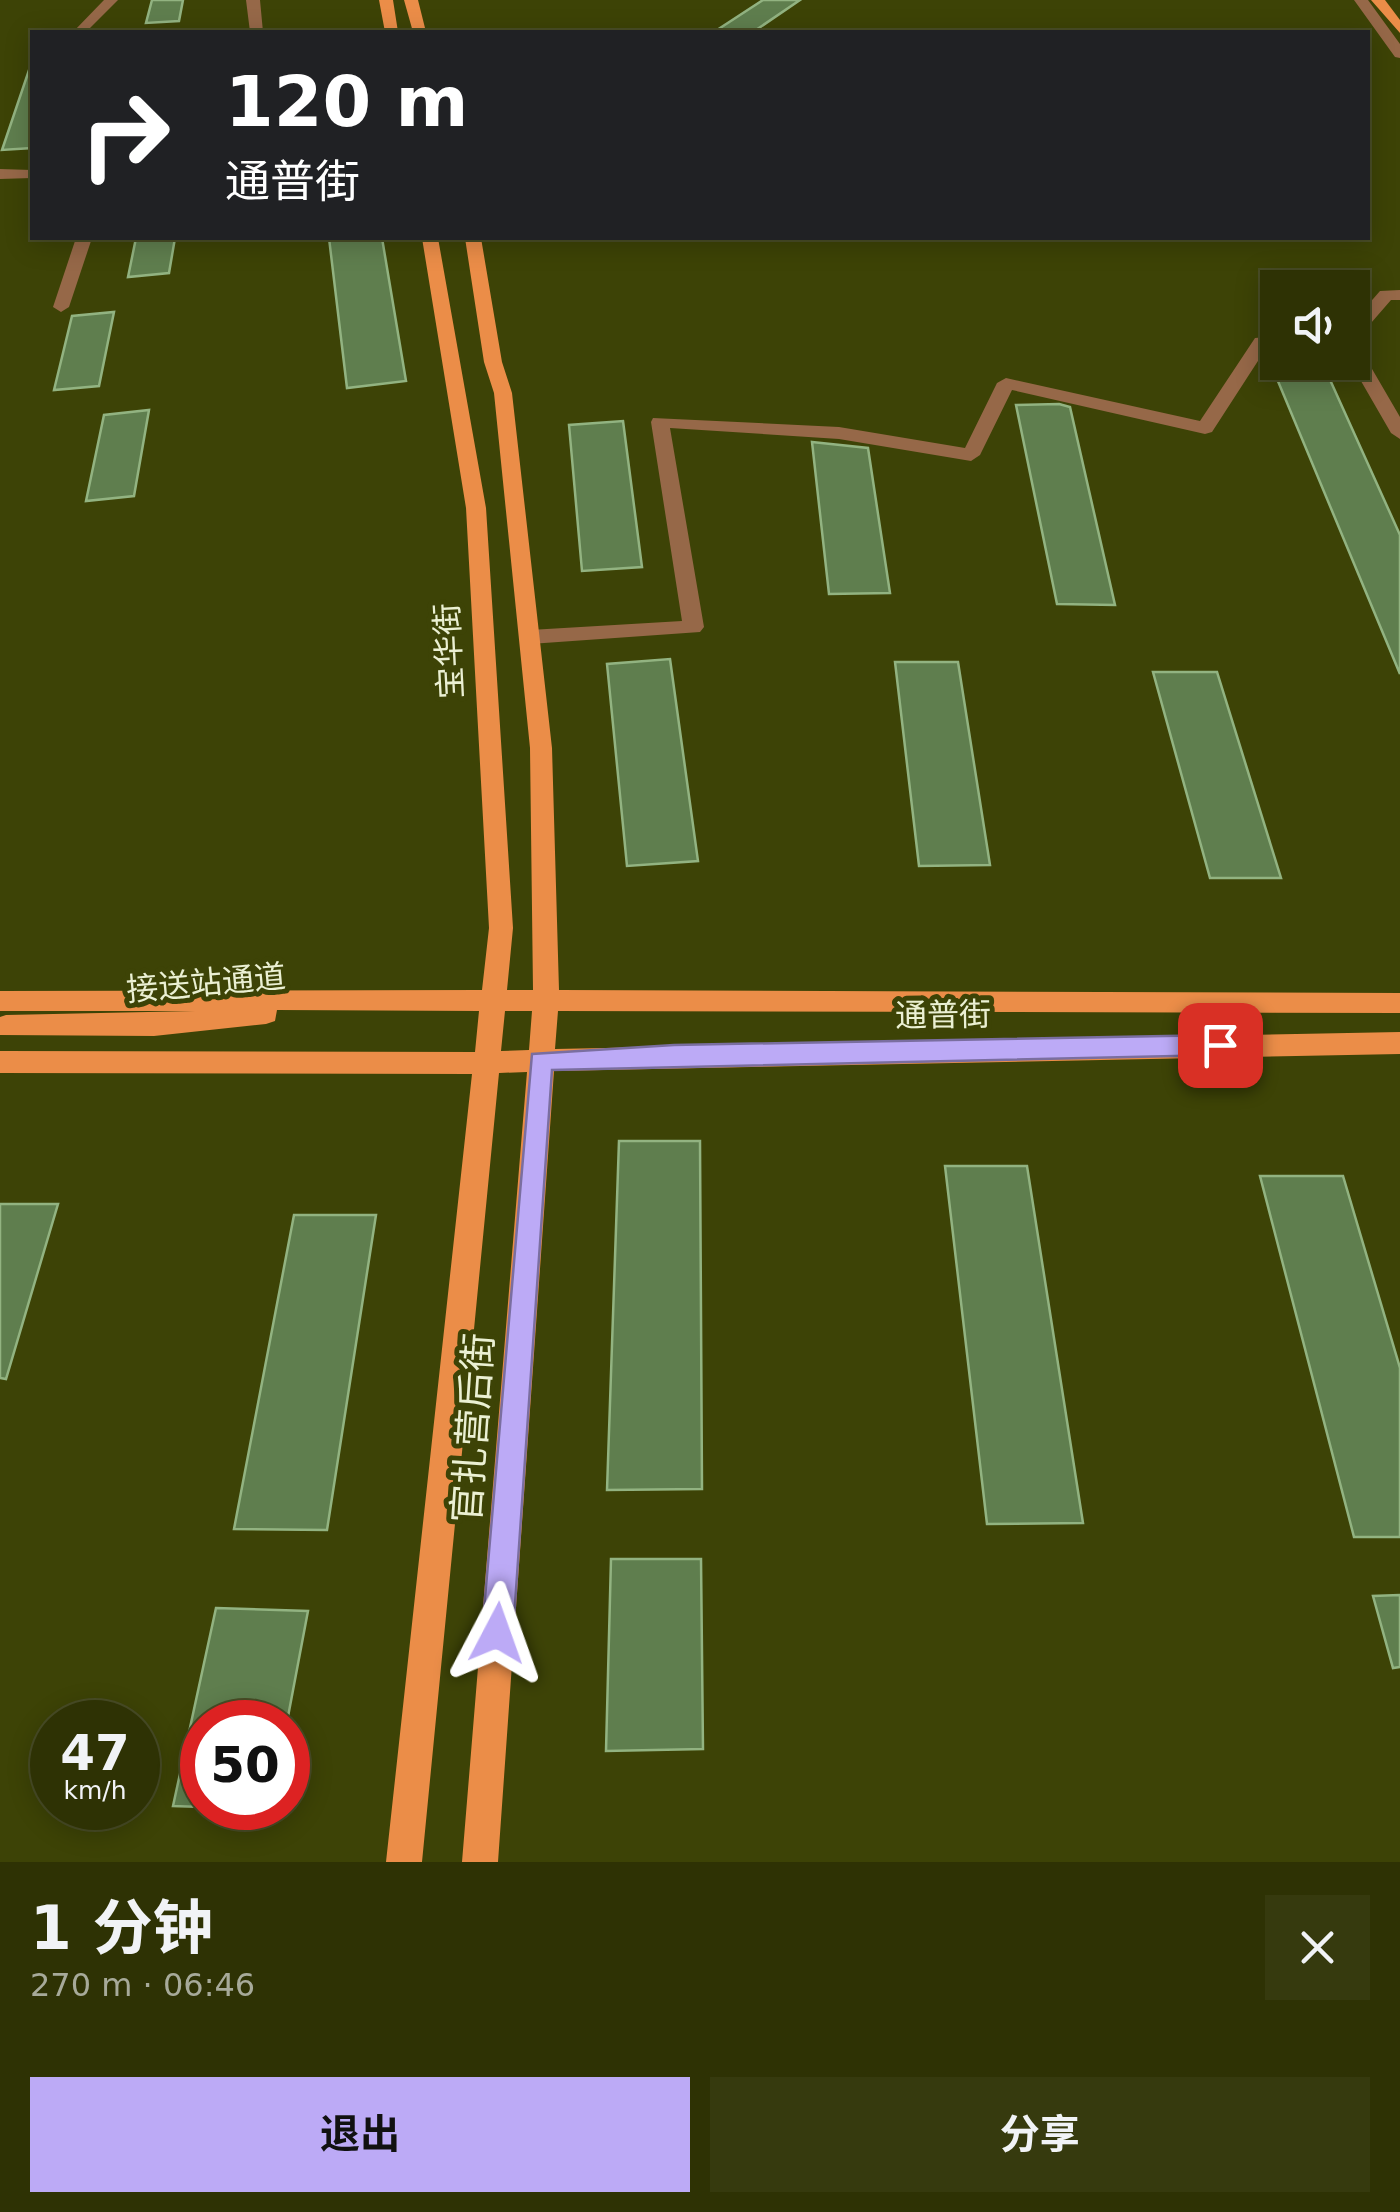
<!DOCTYPE html>
<html lang="zh">
<head>
<meta charset="utf-8">
<style>
  :root { --surface:#2e3204; --page:#363a0e; --text:#f1f3f6; --muted:#a7aa9a; --line:#494d26; --accent:#bcaaf6 }
  body { margin:0; font-family:"DejaVu Sans","Noto Sans SC",sans-serif; background:var(--page); color:var(--text); height:100vh; display:flex; flex-direction:column; font-size:38px; white-space:nowrap }
  * { box-sizing:border-box; margin:0 }
  p { font-size:32px; color:var(--muted) }
  .icon { flex:none; width:55px; height:55px; fill:none; stroke:currentColor; stroke-width:2; stroke-linecap:round; stroke-linejoin:round }
  .map { position:relative; height:1862px; overflow:hidden }
  .panel { display:flex; flex-direction:column; background:var(--surface); flex:1 }
  .panel>* { flex:none }
  .banner { position:absolute; left:30px; top:30px; width:1340px; height:210px; border-radius:0px; box-shadow:0 5px 25px #0003,0 0 0 2px var(--line); background:#202124; color:#fff; overflow:hidden }
  .fabs { position:absolute; left:1260px; top:270px; display:grid; gap:20px }
  .fabs a { display:grid; place-items:center; width:110px; height:110px; border-radius:0px; background:var(--surface); box-shadow:0 5px 25px #0003,0 0 0 2px var(--line); font-size:50px }
  .speed { position:absolute; left:30px; top:1700px; display:flex; gap:20px; font-size:50px; font-weight:700; text-align:center }
  .speed>* { display:grid; place-content:center; width:130px; height:130px; border-radius:50%; background:var(--surface); box-shadow:0 5px 25px #0003,0 0 0 2px var(--line); line-height:1 }
  .speed small { font-size:25px; font-weight:400 }
  .speed .limit { border:15px solid #d22; background:#fff; color:#111 }
  .pin { position:absolute; display:grid; place-items:center; width:85px; height:85px; color:#fff; margin:-42px; border-radius:20px; box-shadow:0 5px 15px #0006 }
  .me { position:absolute; width:110px; margin:-55px; rotate:4deg; stroke-linejoin:round; filter:drop-shadow(0 0 8px #0008) }
  .turn { display:flex; align-items:center; gap:35px; height:210px; padding:0 30px; font-size:45px }
  .turn .icon { width:130px; height:130px; stroke-width:2.5 }
  .turn b { display:block; font-size:70px; line-height:85px }
  .round { display:grid; place-items:center; flex:none; width:105px; height:105px; border-radius:0px; background:var(--page) }
  .head { display:flex; align-items:center; justify-content:space-between; height:170px; padding:0 30px }
  h1 { font-size:60px; font-weight:700; line-height:75px }
  .cta { display:flex; gap:20px; margin-top:auto; padding:20px 30px }
  .cta a { flex:1; height:115px; border-radius:0px; background:var(--accent); color:#111; font-size:40px; font-weight:700; line-height:115px; text-align:center }
  .cta a+a { background:var(--page); color:var(--text) }
  .map>svg:first-child { display:block }
  .building { fill:#5f7e4e; stroke:#92b381; stroke-width:2.5 }
  .lines { fill:none; stroke-linecap:round; stroke-linejoin:round }
  .minor { fill:#966848; fill-rule:evenodd }
  .major { fill:#eb8d48; fill-rule:evenodd }
  .route { fill:#bcaaf6; stroke:#7a6ea0; stroke-width:2.5 }
  .labels { text-anchor:middle; dominant-baseline:central; stroke-width:10; stroke-linejoin:round; paint-order:stroke }
  .street-label { font-size:32px; fill:#ebf0d3; stroke:#3d4306 }
  .near-street-label { font-size:38px; fill:#ebf0d3; stroke:#3d4306 }
</style>
</head>
<body>
<div class="map">
<svg width="1400" height="1862" viewBox="0 0 1400 1862">
  <rect width="100%" height="100%" fill="#3d4306"/>
  <path class="building" d="M 152,0 L 183,0 L 179,21 L 146,23 Z
    M 763,0 L 800,0 L 753,32 L 714,32 Z
    M 29,70 L 32,71 L 32,148 L 2,150 Z
    M 136,238 L 175,238 L 169,273 L 128,277 Z
    M 329,238 L 382,238 L 406,381 L 347,388 Z
    M 114,312 L 99,386 L 54,390 L 72,316 Z
    M 1270,362 L 1322,362 L 1400,535 L 1400,674 Z
    M 1059,404 L 1070,407 L 1115,605 L 1057,604 L 1016,405 Z
    M 149,410 L 134,496 L 86,501 L 104,415 Z
    M 623,421 L 642,567 L 582,571 L 569,425 Z
    M 812,442 L 868,448 L 890,593 L 829,594 Z
    M 670,659 L 698,861 L 627,866 L 607,664 Z
    M 895,662 L 958,662 L 990,865 L 919,866 Z
    M 1153,672 L 1217,672 L 1281,878 L 1210,878 Z
    M 619,1141 L 700,1141 L 702,1489 L 607,1490 Z
    M 945,1166 L 1027,1166 L 1083,1523 L 987,1524 Z
    M 1260,1176 L 1343,1176 L 1400,1368 L 1400,1537 L 1354,1537 Z
    M 0,1204 L 58,1204 L 6,1379 L 0,1378 Z
    M 294,1215 L 376,1215 L 327,1530 L 234,1529 Z
    M 611,1559 L 701,1559 L 703,1749 L 606,1751 Z
    M 1400,1595 L 1400,1667 L 1393,1668 L 1373,1596 Z
    M 216,1608 L 308,1611 L 287,1722 L 202,1722 L 202,1807 L 173,1806 Z"/>
  <g class="lines">
    <path class="minor" d="M 104,0 L 118,0 L 86,32 L 73,32 Z
      M 246,0 L 260,0 L 263,32 L 250,32 Z
      M 1354,0 L 1368,0 L 1400,44 L 1400,58 L 1395,57 Z
      M 0,169 L 32,170 L 32,178 L 0,179 Z
      M 76,238 L 92,238 L 69,307 L 61,312 L 53,307 Z
      M 1400,290 L 1400,300 L 1391,300 L 1358,338 L 1352,339 L 1352,323 L 1380,291 Z
      M 1278,336 L 1278,346 L 1267,347 L 1212,432 L 1205,434 L 1012,390 L 980,455 L 971,461 L 839,439 L 670,428 L 704,627 L 700,632 L 530,644 L 519,637 L 530,630 L 682,621 L 651,422 L 653,418 L 839,427 L 965,448 L 997,383 L 1006,378 L 1200,421 L 1255,338 Z
      M 1352,345 L 1361,350 L 1400,417 L 1400,439 L 1391,433 L 1350,362 Z"/>
    <path class="major" d="M 379,0 L 393,0 L 398,32 L 385,32 Z
      M 404,0 L 418,0 L 426,32 L 413,32 Z
      M 1371,0 L 1385,0 L 1400,20 L 1400,33 Z
      M 422,238 L 438,238 L 486,508 L 513,928 L 507,990 L 533,990 L 530,748 L 494,393 L 484,362 L 465,238 L 481,238 L 502,362 L 512,393 L 552,748 L 559,990 L 1400,993 L 1400,1013 L 558,1011 L 555,1049 L 1400,1032 L 1400,1054 L 554,1071 L 498,1862 L 462,1862 L 527,1072 L 499,1073 L 422,1862 L 386,1862 L 472,1074 L 0,1073 L 0,1051 L 475,1052 L 479,1011 L 277,1010 L 275,1021 L 266,1024 L 154,1036 L 0,1035 L 0,1017 L 6,1015 L 195,1011 L 0,1011 L 0,991 L 482,990 L 489,928 L 466,508 ZM 505,1011 L 532,1011 L 529,1050 L 501,1051 Z"/>
  </g>
  <path class="route" d="M 1220,1035 L 1229,1038 L 1233,1045 L 1229,1052 L 1220,1055 L 552,1070 L 513,1633 L 508,1644 L 497,1649 L 486,1644 L 482,1633 L 532,1054 L 674,1045 Z"/>
  <g class="labels">
    <g class="street-label">
      <text transform="translate(449 651) rotate(-93)">宝华街</text>
      <text transform="translate(206 983) rotate(-5)">接送站通道</text>
      <text transform="translate(943 1015) rotate(-1)">通普街</text>
    </g>
    <g class="near-street-label">
      <text transform="translate(473 1428) rotate(-86)">官扎营后街</text>
    </g>
  </g>
</svg>
<div class="fabs">
<a><svg class="icon" aria-label="sound" viewBox="0 0 24 24"><path d="M4 9h4l5-4v14l-5-4H4zM17 9q2 3 0 6"/></svg></a>
</div>
<div class="speed"><div>47<small>km/h</small></div><div class="limit">50</div></div>
<div class="pin" style="left:1220px;top:1045px;background:#d93025"><svg class="icon" aria-label="arrive" viewBox="0 0 24 24"><path d="M6 21V4h12l-3 4 3 4H6"/></svg></div>
<svg class="me" style="left:497px;top:1633px" viewBox="-20 -20 40 40"><path d="M0-17L14 15 0 8-14 15z" fill="#bcaaf6" stroke="#fff" stroke-width="4"/></svg>
<div class="banner">
<div class="turn"><svg class="icon" aria-label="right" viewBox="0 0 24 24"><path d="M7 20v-9h11M14 6l5 5-5 5"/></svg><div><b>120 m</b>通普街</div></div>
</div>
</div>
<section class="panel">
<div class="head"><div><h1>1 分钟</h1><p>270 m · 06:46</p></div><a class="round"><svg class="icon" aria-label="close" viewBox="0 0 24 24"><path d="M6 6l12 12M18 6L6 18"/></svg></a></div>
<div class="cta"><a>退出</a><a>分享</a></div>
</section>
</body>
</html>
